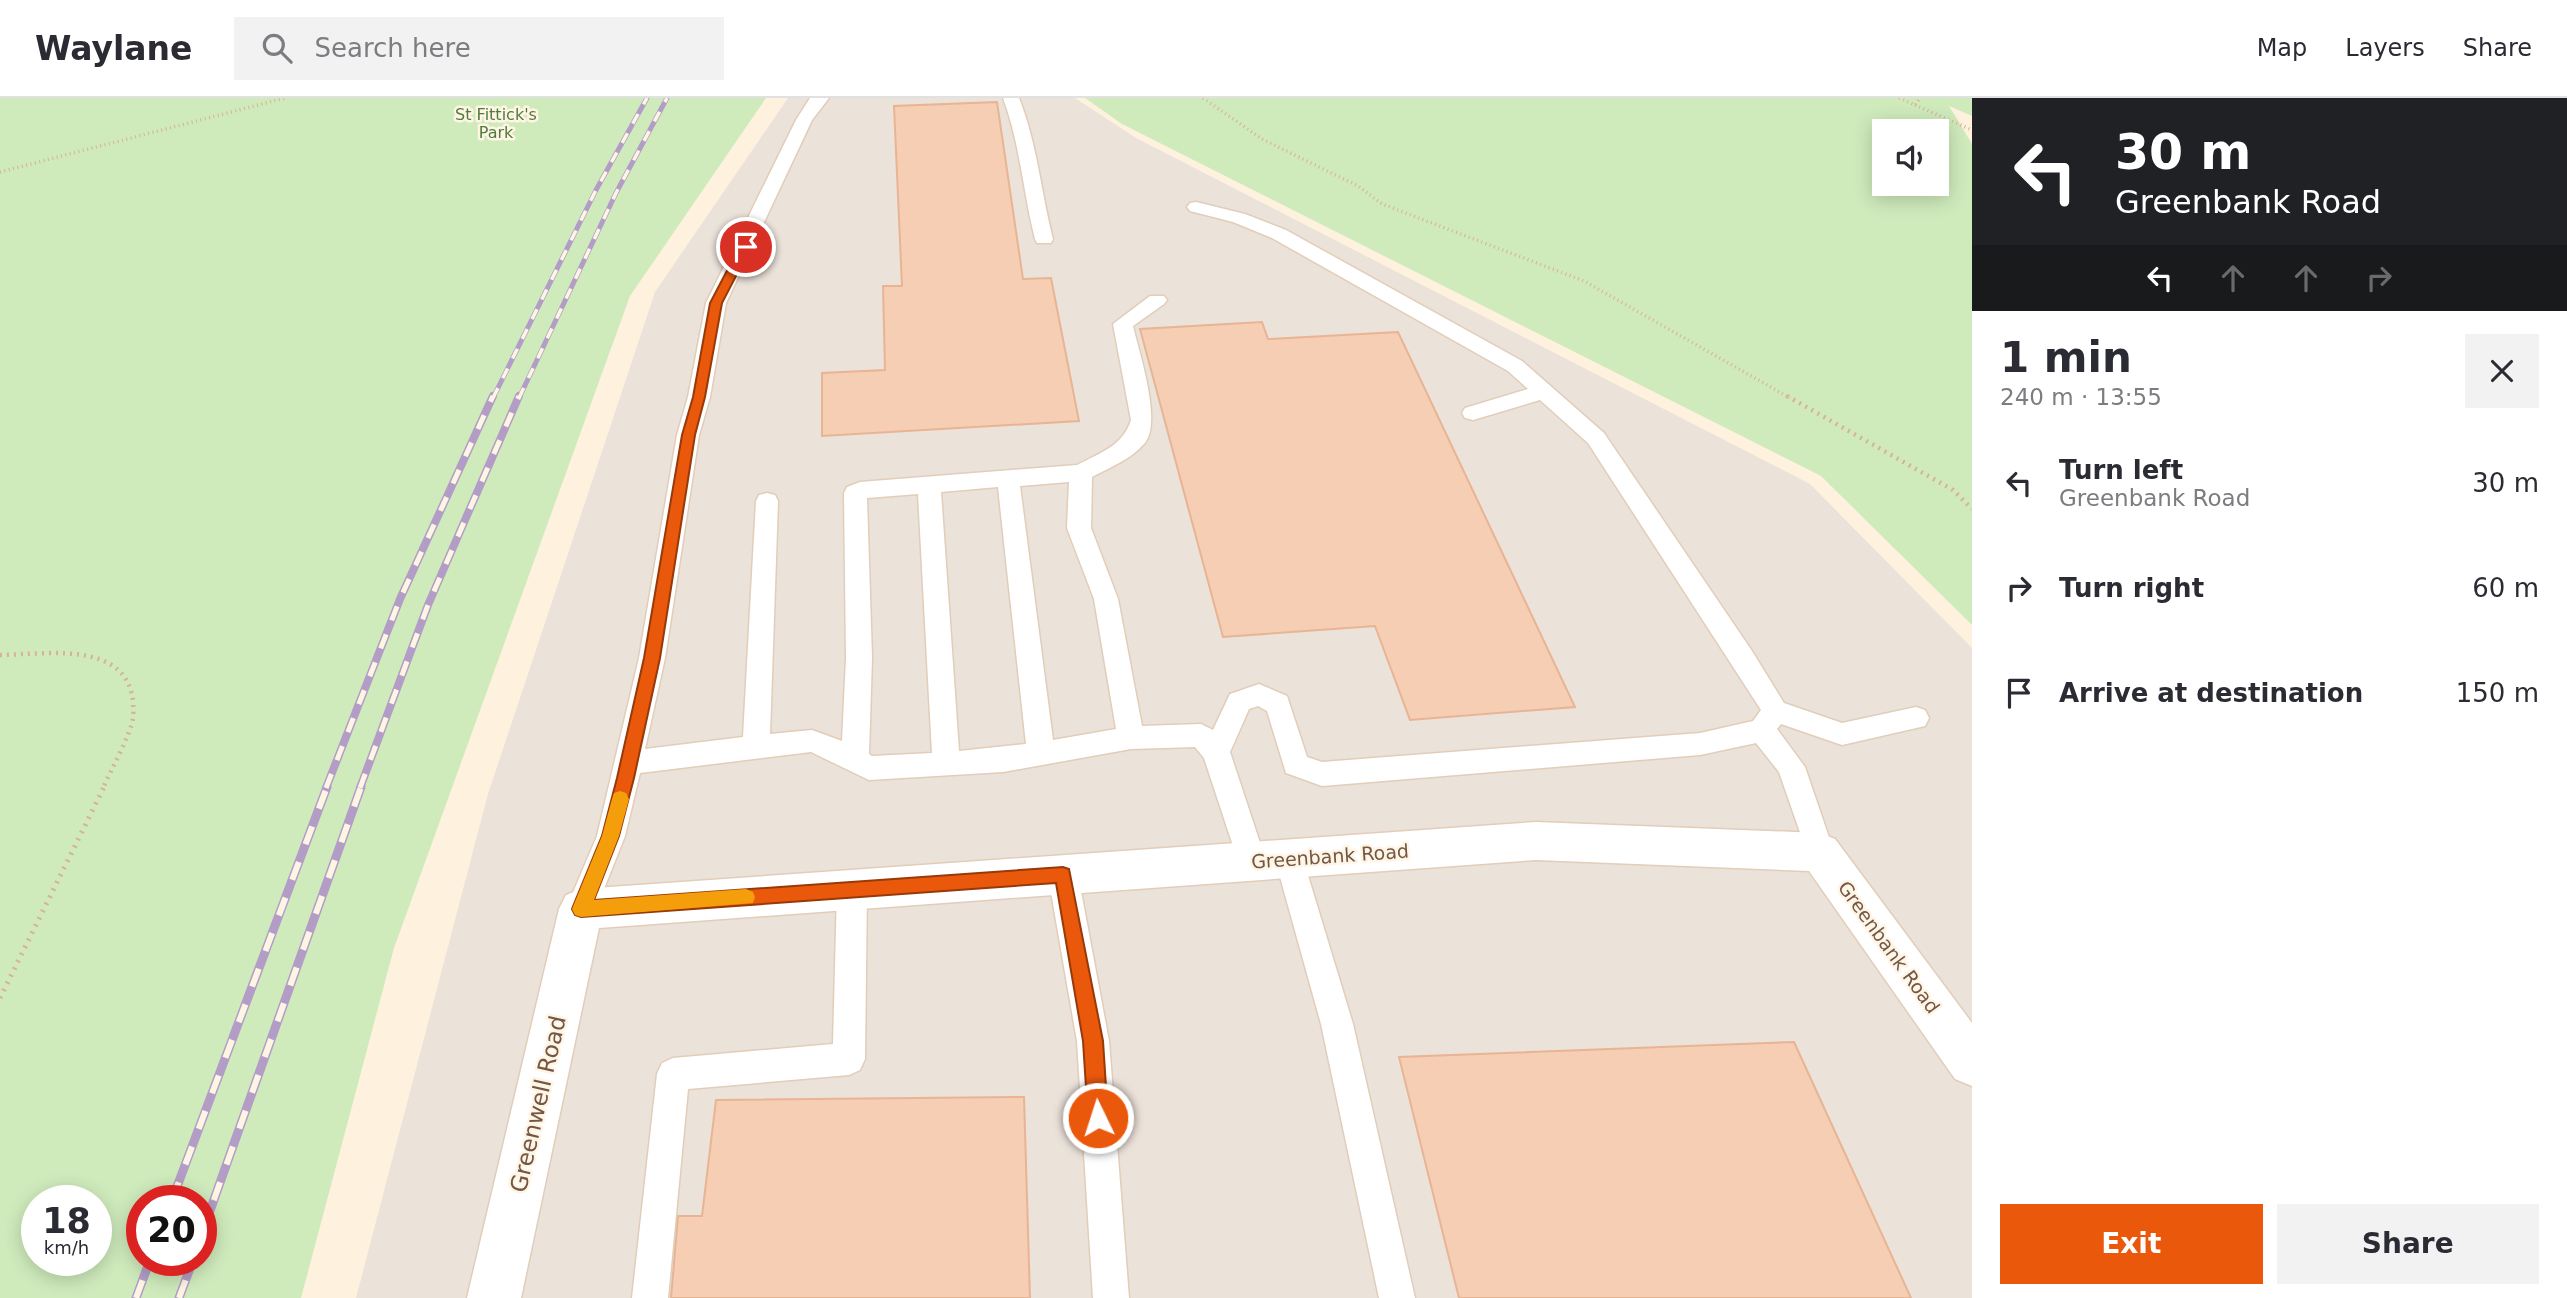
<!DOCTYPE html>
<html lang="en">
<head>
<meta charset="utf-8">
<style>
  :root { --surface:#fff; --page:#f2f2f3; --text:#2b2b33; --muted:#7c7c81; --line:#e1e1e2; --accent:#ea580c }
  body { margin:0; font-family:"DejaVu Sans",sans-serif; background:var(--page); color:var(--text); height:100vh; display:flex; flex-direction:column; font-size:26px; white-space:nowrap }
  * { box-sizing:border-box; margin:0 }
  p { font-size:23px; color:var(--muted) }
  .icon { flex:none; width:38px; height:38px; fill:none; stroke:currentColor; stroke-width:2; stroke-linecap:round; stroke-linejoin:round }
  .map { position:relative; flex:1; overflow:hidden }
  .side { display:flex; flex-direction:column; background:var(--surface); width:595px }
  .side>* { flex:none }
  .banner { background:#202124; color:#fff; overflow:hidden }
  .controls { position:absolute; left:1872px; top:21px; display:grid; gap:14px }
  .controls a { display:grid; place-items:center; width:77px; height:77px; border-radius:0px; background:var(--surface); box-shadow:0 4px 18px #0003; font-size:35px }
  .speed { position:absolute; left:21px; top:1087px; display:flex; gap:14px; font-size:35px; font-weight:700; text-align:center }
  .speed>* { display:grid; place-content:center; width:91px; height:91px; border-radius:50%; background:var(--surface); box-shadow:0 4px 18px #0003; line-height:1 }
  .speed small { font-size:18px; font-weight:400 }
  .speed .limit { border:10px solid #d22; background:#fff; color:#111 }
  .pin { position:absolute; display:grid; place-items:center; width:60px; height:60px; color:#fff; margin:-30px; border:4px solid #fff; border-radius:50%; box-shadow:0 2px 7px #0007 }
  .me { position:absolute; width:77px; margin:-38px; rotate:356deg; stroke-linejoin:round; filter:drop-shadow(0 0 5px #0008) }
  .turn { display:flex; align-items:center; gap:24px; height:147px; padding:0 28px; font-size:32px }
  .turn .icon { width:91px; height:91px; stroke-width:2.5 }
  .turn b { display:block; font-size:49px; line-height:60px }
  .lanes { display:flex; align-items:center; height:66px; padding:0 28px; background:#0003; justify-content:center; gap:35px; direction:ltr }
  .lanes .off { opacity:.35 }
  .round { display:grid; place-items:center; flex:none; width:74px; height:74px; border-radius:0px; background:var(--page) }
  .headline { display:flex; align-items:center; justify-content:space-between; height:119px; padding:0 28px }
  h1 { font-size:42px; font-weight:700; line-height:52px }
  .button { display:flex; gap:14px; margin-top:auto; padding:14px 28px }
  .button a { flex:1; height:80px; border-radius:0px; background:var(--accent); color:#fff; font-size:28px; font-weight:700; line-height:80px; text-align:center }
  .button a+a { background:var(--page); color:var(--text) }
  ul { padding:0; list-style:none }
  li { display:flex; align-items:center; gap:21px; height:105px; padding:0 28px }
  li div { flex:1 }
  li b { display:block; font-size:26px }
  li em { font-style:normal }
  header { display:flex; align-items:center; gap:42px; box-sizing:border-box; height:98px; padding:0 35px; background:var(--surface); border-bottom:2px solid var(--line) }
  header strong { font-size:33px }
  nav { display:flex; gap:38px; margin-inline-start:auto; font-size:24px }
  .search { width:490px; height:63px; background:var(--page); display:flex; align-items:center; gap:18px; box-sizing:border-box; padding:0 24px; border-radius:0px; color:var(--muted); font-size:26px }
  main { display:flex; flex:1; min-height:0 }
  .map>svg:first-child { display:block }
  .industrial { fill:#ebe2da }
  .green { fill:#cfebbc; fill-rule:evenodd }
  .building { fill:#f5ceb4; stroke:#e8b493; stroke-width:2 }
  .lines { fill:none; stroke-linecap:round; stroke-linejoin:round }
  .service-casing { stroke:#e2cdb9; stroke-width:3 }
  .tertiary-casing { stroke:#e2cdb9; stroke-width:3 }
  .path-far2 { stroke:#d9b197; stroke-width:3.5; stroke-dasharray:1 3.5; stroke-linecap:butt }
  .path-far1 { stroke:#d9b197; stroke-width:4.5; stroke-dasharray:2 5; stroke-linecap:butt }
  .path { stroke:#d9b197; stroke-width:5; stroke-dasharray:2 6; stroke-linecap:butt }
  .service { fill:#fff; fill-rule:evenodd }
  .tertiary { fill:#fff; fill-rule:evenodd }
  .rail-far2-casing { stroke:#b39dc6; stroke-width:5 }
  .rail-far1-casing { stroke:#b39dc6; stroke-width:8 }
  .rail-casing { stroke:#b39dc6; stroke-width:9 }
  .rail-far2 { stroke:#fff5e5; stroke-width:3.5; stroke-dasharray:11; stroke-linecap:butt }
  .rail-far1 { stroke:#fff5e5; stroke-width:5; stroke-dasharray:15; stroke-linecap:butt }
  .rail { stroke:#fff5e5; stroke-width:6; stroke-dasharray:19; stroke-linecap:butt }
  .route { fill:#ea580c; stroke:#983908; stroke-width:2 }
  .slow { fill:#f59e0b }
  .labels { text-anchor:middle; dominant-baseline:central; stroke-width:5; stroke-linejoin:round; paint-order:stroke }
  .far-park-label { font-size:16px; fill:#4f7b3c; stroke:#fff5e5 }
  .street-label { font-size:19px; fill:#745645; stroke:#fff5e5 }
  .near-street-label { font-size:23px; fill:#745645; stroke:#fff5e5 }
</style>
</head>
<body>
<header>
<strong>Waylane</strong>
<div class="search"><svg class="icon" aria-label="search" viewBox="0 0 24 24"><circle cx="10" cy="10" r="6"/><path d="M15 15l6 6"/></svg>Search here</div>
<nav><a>Map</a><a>Layers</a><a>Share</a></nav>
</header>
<main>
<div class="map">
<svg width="1972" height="1200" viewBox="0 0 1972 1200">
  <rect width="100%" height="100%" fill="#fef1de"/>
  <path class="industrial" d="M 788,0 L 1075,0 L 1136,40 L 1810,386 L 1972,550 L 1972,1200 L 356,1200 L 488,696 L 655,194 Z"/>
  <path class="green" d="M 0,0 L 766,0 L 630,198 L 394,850 L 301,1200 L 0,1200 ZM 37,1102 L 96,1102 L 96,1162 L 37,1162 ZM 142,1102 L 201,1102 L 201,1162 L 142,1162 Z
    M 1085,0 L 1972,0 L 1972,18 L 1949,8 L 1972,46 L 1972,527 L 1821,378 L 1122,26 ZM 1885,33 L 1937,33 L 1937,86 L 1885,86 Z"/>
  <path class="building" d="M 997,4 L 1023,181 L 1051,180 L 1079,323 L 822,338 L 822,275 L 885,272 L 883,188 L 902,188 L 894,8 Z
    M 1262,224 L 1268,241 L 1398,234 L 1575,609 L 1410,622 L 1375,528 L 1223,539 L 1140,231 Z
    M 1794,944 L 1911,1200 L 1459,1200 L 1399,959 Z
    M 1024,999 L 1030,1200 L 671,1200 L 678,1118 L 702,1118 L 716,1002 Z"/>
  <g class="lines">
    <defs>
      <path id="service" d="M 810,0 L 829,0 L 812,22 L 726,205 L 710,299 L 699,337 L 665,560 L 645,651 L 743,639 L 756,403 L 759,397 L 767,395 L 775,397 L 778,403 L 770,636 L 812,632 L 842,643 L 846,560 L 844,395 L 847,389 L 860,384 L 1077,367 C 1100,355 1123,348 1131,322 L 1113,226 L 1150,198 L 1164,198 L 1167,202 L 1164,206 L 1133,228 C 1139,254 1163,326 1144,346 C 1131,361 1109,370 1092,379 L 1091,430 L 1118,501 L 1142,628 L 1201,626 L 1213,632 L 1230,596 L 1259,586 L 1287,598 L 1307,659 L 1322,664 L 1700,635 L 1753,623 L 1761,612 L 1588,345 L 1540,302 L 1473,322 L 1465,320 L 1462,315 L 1465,310 L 1528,291 L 1508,273 L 1272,140 L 1233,124 L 1190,113 L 1187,109 L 1190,105 L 1196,104 L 1245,116 L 1286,132 L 1522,263 L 1604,335 L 1752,553 L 1784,605 L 1842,625 L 1916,609 L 1925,612 L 1929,620 L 1925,628 L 1842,647 L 1781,626 L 1777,631 L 1805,669 L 1834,754 L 1830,763 L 1820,767 L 1810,763 L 1779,674 L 1756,645 L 1700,657 L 1322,688 L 1286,675 L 1267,613 L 1258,608 L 1249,611 L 1230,654 L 1266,763 L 1262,772 L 1252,776 L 1242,772 L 1238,763 L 1204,660 L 1195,649 L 1131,651 L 1003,674 L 869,682 L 811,654 L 640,675 L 625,738 L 592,821 L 581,825 L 570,821 L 566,811 L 597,738 L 639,560 L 677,337 L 688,299 L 706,205 L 796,22 ZM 1069,384 L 1067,430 L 1094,501 L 1116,631 L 1053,642 L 1020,388 ZM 998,389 L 1026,646 L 959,653 L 941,394 ZM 918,396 L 932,655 L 872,658 L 869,656 L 872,560 L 867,400 Z
        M 1003,0 L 1019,0 C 1037,45 1041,94 1053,141 L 1051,145 L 1037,145 L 1035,141 C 1023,94 1020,45 1003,0 Z
        M 1289,748 L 1299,752 L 1303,761 L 1353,926 L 1415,1200 L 1379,1200 L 1321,926 L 1275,761 L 1279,752 Z
        M 1063,764 L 1073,768 L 1078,777 L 1109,943 L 1129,1200 L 1093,1200 L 1077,943 L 1048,777 L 1053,768 Z
        M 852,778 L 862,782 L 867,792 L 865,961 L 860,972 L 849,977 L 688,991 L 668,1200 L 632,1200 L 657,976 L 662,965 L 673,960 L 833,946 L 837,792 L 842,782 Z"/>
      <path id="tertiary" d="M 1536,724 L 1820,735 L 1835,741 L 1972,925 L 1972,988 L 1955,981 L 1809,773 L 1536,762 L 599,830 L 521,1200 L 467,1200 L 559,811 L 566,797 L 581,791 Z"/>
    </defs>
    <use href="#service" class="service-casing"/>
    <use href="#tertiary" class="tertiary-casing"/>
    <path class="path-far2" d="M 1203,0 L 1262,41 L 1358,88 L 1382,106 L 1584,183 L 1790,300
      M 1899,0 L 1915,7 L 1920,0
      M 1915,7 L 1972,32
      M 0,74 L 285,0"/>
    <path class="path-far1" d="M 1787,298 L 1953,392 L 1972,411
      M 0,557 C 51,556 140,540 133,620 C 131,636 110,674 103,690"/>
    <path class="path" d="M 0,900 L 104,689"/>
    <use href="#service" class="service"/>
    <use href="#tertiary" class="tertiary"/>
    <defs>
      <path id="rail-far2" d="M 493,300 L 596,92 L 647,0
        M 519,300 L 616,95 L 667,0"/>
      <path id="rail-far1" d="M 326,690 L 400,501 L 493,298
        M 360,690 L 428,507 L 519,298"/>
      <path id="rail" d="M 172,1102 L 327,689
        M 201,1138 L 361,689
        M 136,1200 L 150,1162
        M 179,1200 L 193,1162"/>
    </defs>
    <use href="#rail-far2" class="rail-far2-casing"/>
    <use href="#rail-far1" class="rail-far1-casing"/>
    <use href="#rail" class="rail-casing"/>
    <use href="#rail-far2" class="rail-far2"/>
    <use href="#rail-far1" class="rail-far1"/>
    <use href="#rail" class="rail"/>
  </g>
  <path class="route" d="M 741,146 L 751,149 L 722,205 L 705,299 L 695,337 L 660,560 L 634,680 L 619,738 L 594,802 L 1063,769 L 1069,771 L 1103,943 L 1108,1020 L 1105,1027 L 1098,1030 L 1091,1027 L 1088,1020 L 1083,943 L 1056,785 L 581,819 L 575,817 L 572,811 L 602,738 L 617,680 L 644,560 L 682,337 L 693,299 L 710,205 Z"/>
  <path class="slow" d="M 620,693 L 626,695 L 629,701 L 619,738 L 594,802 L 746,791 L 753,794 L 755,799 L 753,805 L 581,819 L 575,817 L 572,811 L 602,738 L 612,701 L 614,695 Z"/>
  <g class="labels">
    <g class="far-park-label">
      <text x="496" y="16">St Fittick's<tspan x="496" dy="18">Park</tspan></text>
    </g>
    <g class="street-label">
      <text transform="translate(1330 758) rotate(-4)">Greenbank Road</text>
      <text transform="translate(1889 849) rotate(54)">Greenbank Road</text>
    </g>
    <g class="near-street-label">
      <text transform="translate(538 1006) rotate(-77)">Greenwell Road</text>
    </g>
  </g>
</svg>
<div class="controls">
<a><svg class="icon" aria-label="sound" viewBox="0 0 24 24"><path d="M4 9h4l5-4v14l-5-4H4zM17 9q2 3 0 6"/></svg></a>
</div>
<div class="speed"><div>18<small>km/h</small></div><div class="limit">20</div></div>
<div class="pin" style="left:746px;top:149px;background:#d93025"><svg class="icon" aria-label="arrive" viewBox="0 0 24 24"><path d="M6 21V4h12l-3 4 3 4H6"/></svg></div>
<svg class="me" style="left:1098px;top:1020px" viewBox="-20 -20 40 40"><circle r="17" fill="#ea580c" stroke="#fff" stroke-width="3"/><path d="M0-11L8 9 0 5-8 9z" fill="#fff"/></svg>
</div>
<section class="side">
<div class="banner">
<div class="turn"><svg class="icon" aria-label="left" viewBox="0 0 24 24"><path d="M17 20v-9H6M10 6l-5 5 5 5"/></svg><div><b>30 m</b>Greenbank Road</div></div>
<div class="lanes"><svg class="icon" aria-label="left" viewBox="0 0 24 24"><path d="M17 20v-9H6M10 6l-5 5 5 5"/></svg><svg class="icon off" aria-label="ahead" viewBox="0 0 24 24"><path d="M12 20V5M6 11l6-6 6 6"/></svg><svg class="icon off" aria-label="ahead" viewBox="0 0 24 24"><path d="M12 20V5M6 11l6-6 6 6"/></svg><svg class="icon off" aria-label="right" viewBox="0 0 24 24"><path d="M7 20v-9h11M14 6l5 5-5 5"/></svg></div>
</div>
<div class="headline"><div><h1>1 min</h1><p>240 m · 13:55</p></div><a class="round"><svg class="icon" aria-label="close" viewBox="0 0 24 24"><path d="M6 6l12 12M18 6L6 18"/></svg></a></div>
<ul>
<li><svg class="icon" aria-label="left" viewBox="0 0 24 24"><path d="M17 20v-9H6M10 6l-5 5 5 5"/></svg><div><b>Turn left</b><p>Greenbank Road</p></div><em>30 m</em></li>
<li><svg class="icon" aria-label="right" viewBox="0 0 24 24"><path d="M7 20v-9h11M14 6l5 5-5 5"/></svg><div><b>Turn right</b></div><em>60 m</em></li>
<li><svg class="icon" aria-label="arrive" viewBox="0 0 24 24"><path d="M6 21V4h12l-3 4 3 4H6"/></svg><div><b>Arrive at destination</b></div><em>150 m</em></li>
</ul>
<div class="button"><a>Exit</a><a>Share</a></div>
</section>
</main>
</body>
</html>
